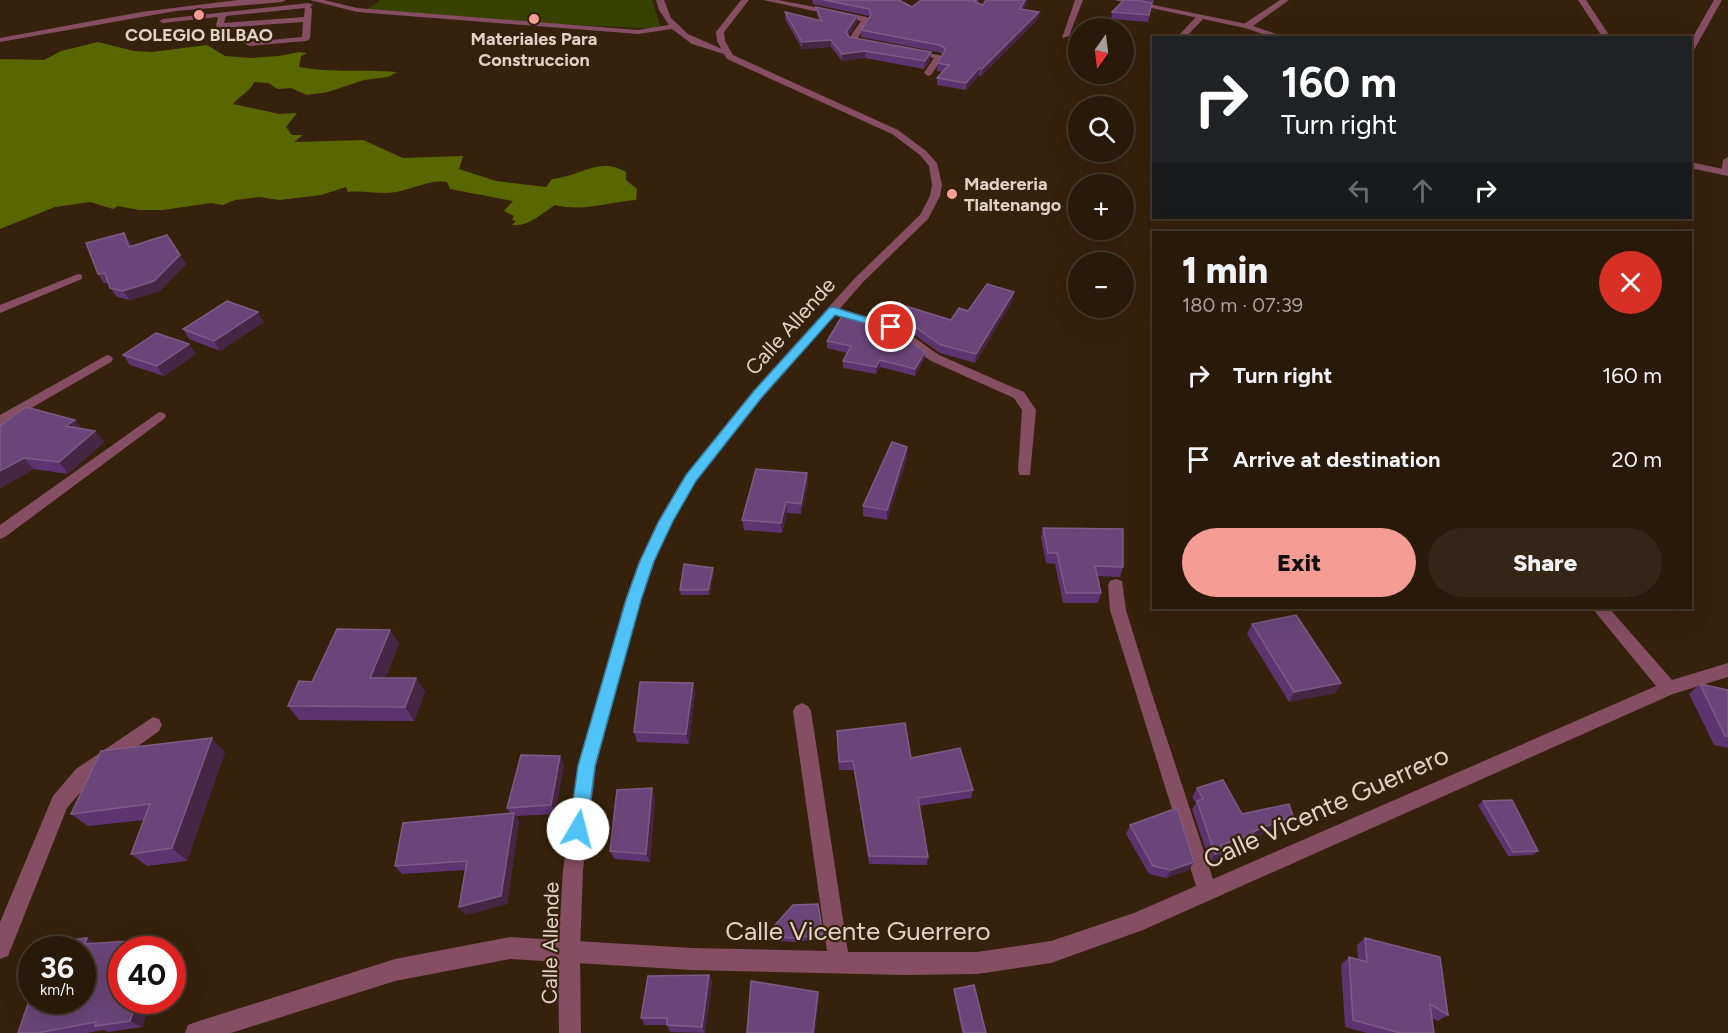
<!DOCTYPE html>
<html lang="en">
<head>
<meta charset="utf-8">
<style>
  :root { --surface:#281909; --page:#342617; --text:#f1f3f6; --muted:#a5a09c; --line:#44382a; --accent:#f59c95 }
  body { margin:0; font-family:Figtree,sans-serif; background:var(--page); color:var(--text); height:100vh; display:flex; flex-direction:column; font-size:22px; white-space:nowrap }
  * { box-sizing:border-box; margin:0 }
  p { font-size:20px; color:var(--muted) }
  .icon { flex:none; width:33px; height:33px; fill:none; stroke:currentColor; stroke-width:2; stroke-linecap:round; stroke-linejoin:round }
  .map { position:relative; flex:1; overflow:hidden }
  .side { position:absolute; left:1152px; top:231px; width:540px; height:378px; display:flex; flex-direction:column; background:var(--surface); border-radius:0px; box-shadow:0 6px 24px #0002,0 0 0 2px var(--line) }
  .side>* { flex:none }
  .guide { position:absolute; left:1152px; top:36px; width:540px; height:183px; border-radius:0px; box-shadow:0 6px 24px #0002,0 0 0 2px var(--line); background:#202124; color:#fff; overflow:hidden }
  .needle { width:39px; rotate:194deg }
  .fabs { position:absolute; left:1068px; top:18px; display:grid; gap:12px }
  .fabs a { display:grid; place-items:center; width:66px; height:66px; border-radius:50%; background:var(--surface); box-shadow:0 6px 24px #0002,0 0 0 2px var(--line); font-size:30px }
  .speed { position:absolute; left:18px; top:936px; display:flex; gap:12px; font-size:30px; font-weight:700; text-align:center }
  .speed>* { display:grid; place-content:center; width:78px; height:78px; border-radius:50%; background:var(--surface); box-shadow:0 6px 24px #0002,0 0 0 2px var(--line); line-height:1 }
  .speed small { font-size:15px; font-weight:400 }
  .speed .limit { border:9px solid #d22; background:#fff; color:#111 }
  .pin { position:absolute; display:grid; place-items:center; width:51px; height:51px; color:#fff; margin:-26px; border:3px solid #fff; border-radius:50%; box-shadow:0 2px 6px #0007 }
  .me { position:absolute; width:66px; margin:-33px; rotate:8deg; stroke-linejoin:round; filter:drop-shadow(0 0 4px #0008) }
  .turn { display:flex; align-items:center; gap:21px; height:126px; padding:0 30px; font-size:27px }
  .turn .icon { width:78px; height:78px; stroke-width:2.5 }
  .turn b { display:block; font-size:42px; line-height:51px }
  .lanes { display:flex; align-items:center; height:57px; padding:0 30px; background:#0003; justify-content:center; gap:30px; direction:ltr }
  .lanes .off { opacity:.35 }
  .round { display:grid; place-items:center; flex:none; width:63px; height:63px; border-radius:32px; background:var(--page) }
  .head { display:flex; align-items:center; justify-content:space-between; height:102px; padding:0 30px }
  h1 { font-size:36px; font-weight:800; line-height:45px }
  .primary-button { display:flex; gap:12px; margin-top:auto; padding:12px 30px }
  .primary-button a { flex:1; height:69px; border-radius:36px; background:var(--accent); color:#111; font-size:24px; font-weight:800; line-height:69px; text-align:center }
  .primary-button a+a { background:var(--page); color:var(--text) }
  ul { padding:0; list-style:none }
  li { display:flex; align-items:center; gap:18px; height:84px; padding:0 30px }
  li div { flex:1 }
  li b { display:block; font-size:22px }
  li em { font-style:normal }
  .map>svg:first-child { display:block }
  .green { fill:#384200 }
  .forest { fill:#596700 }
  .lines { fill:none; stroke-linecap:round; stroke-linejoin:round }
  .service { fill:#854e62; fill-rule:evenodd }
  .minor { fill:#854e62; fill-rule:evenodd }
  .tertiary { fill:#854e62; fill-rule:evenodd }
  .wall { fill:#5d3470 }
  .shaded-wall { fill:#472544 }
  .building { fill:#6b4579; stroke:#7d5b85; stroke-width:1.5 }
  .route { fill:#4fc3f7; stroke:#337fa1; stroke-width:1.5 }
  .poi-dot { fill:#f59c95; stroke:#36210c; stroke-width:2 }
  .labels { text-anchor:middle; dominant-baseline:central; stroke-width:4.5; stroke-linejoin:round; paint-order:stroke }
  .far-poi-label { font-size:18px; font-weight:bold; fill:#e0d2c6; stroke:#36210c }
  .street-label { font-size:21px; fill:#e0d2c6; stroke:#36210c }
  .near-street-label { font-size:26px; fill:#e0d2c6; stroke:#36210c }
</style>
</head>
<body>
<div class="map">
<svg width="1728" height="1033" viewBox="0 0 1728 1033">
  <rect width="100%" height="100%" fill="#36210c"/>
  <path class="green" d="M 380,0 L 652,0 L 661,29 L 558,24 L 368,9 Z"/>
  <path class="forest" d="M 98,42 L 134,51 L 152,52 L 207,45 L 225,56 L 251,58 L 279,56 L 299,52 L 307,53 L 301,56 L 299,67 C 331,73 364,69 397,72 L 388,77 L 364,80 L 328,92 L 307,95 L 291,88 L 278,89 L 268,83 L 254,82 C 251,91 239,96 233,104 L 279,114 L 297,113 L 286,127 L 292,135 L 303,135 L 294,142 L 363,140 L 403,158 L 463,156 L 459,169 L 496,181 L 546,187 L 552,179 C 580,177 598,156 626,172 L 626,180 L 637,189 L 636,200 C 608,202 584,212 555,205 C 541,214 528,227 512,225 L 516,221 L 512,220 L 514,216 L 504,211 L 513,201 L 450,189 L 447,182 C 429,179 414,189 396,192 C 381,195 364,190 348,192 L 346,187 L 321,195 L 280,200 L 259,197 L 235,200 L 223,205 L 211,203 L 163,210 L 139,210 L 118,206 L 113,209 L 90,202 L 55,207 L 0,229 L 0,59 L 44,60 L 61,51 Z"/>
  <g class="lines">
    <path class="service" d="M 309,3 L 313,5 L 310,7 L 312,9 L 310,39 L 306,41 L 249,46 L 245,44 L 249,42 L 302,37 L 303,22 L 220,28 L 216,26 L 218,17 L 163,23 L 159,21 L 163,19 ZM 305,8 L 304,17 L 224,23 L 226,16 Z"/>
    <path class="minor" d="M 238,0 L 286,0 L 282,2 L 176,11 L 0,42 L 0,38 L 141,12 Z
      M 310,0 L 324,0 L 357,8 L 638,30 L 669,25 L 659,10 L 656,0 L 664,0 L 671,18 L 688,34 L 731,53 L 727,55 L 692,44 L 672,29 L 638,34 L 357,12 Z
      M 763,0 L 778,0 L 867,17 L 869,21 L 857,39 L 872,44 L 868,46 L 848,40 L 861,21 Z
      M 1075,0 L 1083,0 L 1069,36 L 1062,38 Z
      M 1280,0 L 1289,0 L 1250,28 L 1244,28 L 1244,24 Z
      M 1578,0 L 1586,0 L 1611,38 L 1603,38 Z
      M 1714,0 L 1722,0 L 1694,50 L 1690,52 L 1690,42 Z
      M 1198,15 L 1205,17 L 1185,38 L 1176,38 Z
      M 907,49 L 939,55 L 943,57 L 931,75 L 928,76 L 924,73 L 934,58 L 907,53 Z
      M 1728,157 L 1728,175 L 1721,175 L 1723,160 Z
      M 78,274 L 82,275 L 82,279 L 0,313 L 0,305 Z
      M 833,307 L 895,324 L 939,355 L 1024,392 L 1036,410 L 1030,475 L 1020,475 L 1018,471 L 1022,410 L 1014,398 L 931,361 L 887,330 L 829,314 L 827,311 Z
      M 107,355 L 111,356 L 113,359 L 111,362 L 0,426 L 0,415 Z
      M 159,412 L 164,413 L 166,416 L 164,419 L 5,537 L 0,539 L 0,525 Z
      M 1116,579 L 1122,581 L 1126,610 L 1151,691 L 1213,879 L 1656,686 L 1592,608 L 1609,608 L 1672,680 L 1728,663 L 1728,677 L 1673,694 L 1143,930 L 1051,963 L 977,974 L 905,975 L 692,970 L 510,959 L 395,981 L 231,1033 L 185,1033 L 188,1025 L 196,1022 L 395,959 L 510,937 L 692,948 L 827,951 L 793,711 L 796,706 L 802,703 L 808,706 L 811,711 L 848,952 L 977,952 L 1051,941 L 1134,913 L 1196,886 L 1110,610 L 1108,585 L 1110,581 Z
      M 153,717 L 159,719 L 162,725 L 159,731 L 90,781 L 67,808 L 8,956 L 0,959 L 0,922 L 53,796 L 76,769 Z"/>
    <path class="tertiary" d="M 741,0 L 749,0 L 724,32 L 725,41 L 733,55 L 898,130 L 926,151 L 937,163 L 942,185 L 940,196 L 928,219 L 863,282 L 763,397 L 696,481 L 673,521 L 655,561 L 641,600 L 596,766 L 583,870 L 580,953 L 581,1033 L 559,1033 L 558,953 L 563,870 L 578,766 L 625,600 L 639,561 L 658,521 L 686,474 L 753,391 L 855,278 L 920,215 L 930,196 L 932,185 L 929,166 L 920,155 L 892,134 L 727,59 L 717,41 L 716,32 Z
      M 1114,0 L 1129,0 L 1247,24 L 1288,38 L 1274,38 L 1245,28 Z
      M 1690,162 L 1728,170 L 1728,176 L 1690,168 Z"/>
  </g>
  <path class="wall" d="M 812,0 L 899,0 L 912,7 L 921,0 L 979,0 L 977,3 L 983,5 L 986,0 L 1028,0 L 1023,9 L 1039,12 L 1038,19 L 981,76 L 979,75 L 966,90 L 937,85 L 937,78 L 943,72 L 937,71 L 937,63 L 943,54 L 938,52 L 861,37 L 861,30 L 869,17 L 869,16 L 813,4 Z
    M 1140,0 L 1154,0 L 1153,3 Z
    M 1152,3 L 1148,22 L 1111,19 L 1112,12 Z
    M 816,7 L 857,22 L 848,36 L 849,37 L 930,60 L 924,69 L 865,58 L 842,61 L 831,47 L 802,49 L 785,19 L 785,12 L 819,20 L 817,14 Z
    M 130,242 L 132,246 L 180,255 L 186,264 L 160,291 L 130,300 L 117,297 L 110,288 L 109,283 L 104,283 L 98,274 Z
    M 1013,300 L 975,363 L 940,353 L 898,323 L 898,315 L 951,320 L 968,311 Z
    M 264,322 L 220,351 L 189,339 L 183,329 Z
    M 827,341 L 925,352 L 924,359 L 915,376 L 880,367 L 876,374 L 843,368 L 843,361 L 847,353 L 827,348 Z
    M 196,354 L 164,376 L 130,365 L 123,355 Z
    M 75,420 L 82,429 L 95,431 L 104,442 L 68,474 L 34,469 L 0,488 L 0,426 Z
    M 907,458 L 887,520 L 863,516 L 863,506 Z
    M 807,473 L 808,483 L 801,514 L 787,513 L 782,533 L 744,530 L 742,520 Z
    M 1043,528 L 1123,567 L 1120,577 L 1098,576 L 1101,593 L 1098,603 L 1063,603 L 1055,564 L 1046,563 L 1041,538 Z
    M 714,573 L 709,595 L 681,595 L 680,590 Z
    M 1252,624 L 1341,683 L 1335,693 L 1289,702 L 1247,634 Z
    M 390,630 L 399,644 L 385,678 L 416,678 L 425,692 L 414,721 L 299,720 L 288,706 L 312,682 Z
    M 693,683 L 695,693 L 689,744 L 637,742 L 634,732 Z
    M 1700,684 L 1728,690 L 1728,748 L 1714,745 L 1689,694 Z
    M 837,731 L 973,790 L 971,798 L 919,806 L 928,857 L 927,865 L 869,864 L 854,770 L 839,770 Z
    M 225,752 L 187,861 L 147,866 L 131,854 L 144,820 L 88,826 L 71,814 Z
    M 564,765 L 555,814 L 516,816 L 519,821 L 507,904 L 465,915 L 459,907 L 465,870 L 402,874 L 395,866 L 510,813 L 507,808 Z
    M 1197,788 L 1242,814 L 1286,824 L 1250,839 L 1248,843 L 1224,851 L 1219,859 L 1210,862 L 1192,809 L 1196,803 L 1192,797 Z
    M 655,797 L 650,862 L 614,859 L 610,851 Z
    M 1483,801 L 1538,851 L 1533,855 L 1508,856 L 1478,805 Z
    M 1130,825 L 1194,862 L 1189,870 L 1166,878 L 1149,874 L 1126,834 Z
    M 818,904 L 823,938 L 795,942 L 766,940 L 765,936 Z
    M 1365,938 L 1448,1015 L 1438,1021 L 1432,1018 L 1434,1033 L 1367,1033 L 1345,1027 L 1341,965 L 1349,957 L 1358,960 L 1357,945 Z
    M 158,939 L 170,946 L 168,950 L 122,950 L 122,1000 L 151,1000 L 142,1027 L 108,1032 L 103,1030 L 87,1033 L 18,1033 L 96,943 Z
    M 709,975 L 712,982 L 705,1033 L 670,1032 L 667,1025 L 645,1025 L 641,1018 Z
    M 954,989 L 986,1033 L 962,1033 L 954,993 Z"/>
  <path class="shaded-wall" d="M 1025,0 L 1028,0 L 1020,16 L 1020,9 Z
    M 1039,12 L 1038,19 L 981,76 L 982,69 Z
    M 857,16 L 857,22 L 846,39 L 846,32 Z
    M 831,40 L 831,47 L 802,49 L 802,42 Z
    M 865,51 L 865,58 L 842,61 L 842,54 Z
    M 931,52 L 930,60 L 924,69 L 925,61 Z
    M 979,68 L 979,75 L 966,90 L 966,83 Z
    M 124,233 L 130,242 L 135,256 L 129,247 Z
    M 180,255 L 186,264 L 160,291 L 130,300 L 123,291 Z
    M 1014,292 L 1013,300 L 975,363 L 976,354 Z
    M 258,312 L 264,322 L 220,351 L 214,341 Z
    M 189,344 L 196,354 L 164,376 L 157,366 Z
    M 925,352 L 924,359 L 915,376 L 915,369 Z
    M 880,360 L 880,367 L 876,374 L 876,367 Z
    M 75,420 L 84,431 L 66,426 Z
    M 95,431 L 104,442 L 68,474 L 59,462 Z
    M 907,447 L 907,458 L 887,520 L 887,510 Z
    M 24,458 L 34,469 L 0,488 L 0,471 Z
    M 807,473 L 808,483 L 801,514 L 801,504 Z
    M 786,502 L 787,513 L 782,533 L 781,523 Z
    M 713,568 L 714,573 L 709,595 L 708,590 Z
    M 390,630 L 399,644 L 379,692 L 370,678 Z
    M 416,678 L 425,692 L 414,721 L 405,707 Z
    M 693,683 L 695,693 L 689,744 L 686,734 Z
    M 1341,683 L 1335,693 L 1289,702 L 1294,692 Z
    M 212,738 L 225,752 L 187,861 L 172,848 Z
    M 560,756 L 564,765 L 555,814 L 551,805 Z
    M 652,788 L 655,797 L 650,862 L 646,854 Z
    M 514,813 L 519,821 L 507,904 L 465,915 L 459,907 Z
    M 1293,816 L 1286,824 L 1250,839 L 1248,843 L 1215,853 L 1221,845 Z
    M 1224,851 L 1219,859 L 1210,862 L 1215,854 Z
    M 1194,862 L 1189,870 L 1166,878 L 1171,870 Z
    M 87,938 L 100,946 L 85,944 Z
    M 158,939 L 170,946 L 168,950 L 154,950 Z
    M 709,975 L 712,982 L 705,1033 L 702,1027 Z
    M 818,992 L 819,999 L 815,1033 L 813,1033 Z
    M 137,1000 L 151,1000 L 142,1027 L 130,1021 Z"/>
  <path class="building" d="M 824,0 L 899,0 L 912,7 L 921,0 L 976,0 L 975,2 L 983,5 L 986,0 L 1025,0 L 1020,9 L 1039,12 L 982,69 L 979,68 L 966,83 L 937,78 L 949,65 L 937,63 L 945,51 L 945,48 L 939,45 L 861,30 L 871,15 L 869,9 Z
    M 1124,0 L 1137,0 L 1152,3 L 1149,15 L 1112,12 Z
    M 816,7 L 857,16 L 846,32 L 849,37 L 931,52 L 925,61 L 865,51 L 842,54 L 831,40 L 802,42 L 785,12 L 822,21 Z
    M 124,233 L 129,247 L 167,235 L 180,255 L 154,281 L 123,291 L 110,288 L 105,273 L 98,274 L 86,243 Z
    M 987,284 L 1014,292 L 976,354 L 941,345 L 898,315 L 906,306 L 951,320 L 959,308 L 968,311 Z
    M 227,301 L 258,312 L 214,341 L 183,329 Z
    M 844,313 L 886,325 L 925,352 L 915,369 L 880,360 L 876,367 L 843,361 L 851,346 L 827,341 Z
    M 156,333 L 189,344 L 157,366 L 123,355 Z
    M 26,407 L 75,420 L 66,426 L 95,431 L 59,462 L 24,458 L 0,471 L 0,426 Z
    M 892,442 L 907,447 L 887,510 L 863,506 Z
    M 756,469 L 807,473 L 801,504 L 786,502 L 781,523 L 742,520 Z
    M 1043,528 L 1123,529 L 1123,567 L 1095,566 L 1101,593 L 1066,593 L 1057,553 L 1048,553 Z
    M 684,564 L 713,568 L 708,590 L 680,590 Z
    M 1296,615 L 1341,683 L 1294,692 L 1252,624 Z
    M 337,629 L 390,630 L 370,678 L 416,678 L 405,707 L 288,706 L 299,681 L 312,682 Z
    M 640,682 L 693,683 L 686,734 L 634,732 Z
    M 1700,684 L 1728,690 L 1728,736 L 1725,736 Z
    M 905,723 L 911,758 L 960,748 L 973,790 L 918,798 L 928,857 L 869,856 L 853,761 L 839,762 L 837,731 Z
    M 212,738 L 172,848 L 131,854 L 150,804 L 71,814 L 101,751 Z
    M 521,755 L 560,756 L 551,805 L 507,808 Z
    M 1223,780 L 1242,814 L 1289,804 L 1293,816 L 1252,832 L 1254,834 L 1221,845 L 1224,851 L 1215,854 L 1197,801 L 1203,799 L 1197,788 Z
    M 652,788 L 646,854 L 610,851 L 617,790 Z
    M 1512,800 L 1538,851 L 1513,852 L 1483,801 Z
    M 1177,808 L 1194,862 L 1171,870 L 1153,866 L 1130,825 Z
    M 514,813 L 501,896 L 459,907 L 467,861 L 395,866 L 403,823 Z
    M 818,904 L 823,934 L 795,938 L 765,936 L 793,905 Z
    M 87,938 L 85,944 L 158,939 L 154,950 L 122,950 L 122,1000 L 137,1000 L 130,1021 L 95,1026 L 96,1022 L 38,1033 L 18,1033 L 32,992 L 32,1000 L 82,1000 L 82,950 L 46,950 L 48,943 Z
    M 1365,938 L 1440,957 L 1448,1015 L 1430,1004 L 1434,1033 L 1400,1033 L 1353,1020 L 1349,957 L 1367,962 Z
    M 709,975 L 702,1027 L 667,1025 L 667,1018 L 641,1018 L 648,976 Z
    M 751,981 L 818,992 L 813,1033 L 747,1033 Z
    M 974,985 L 986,1033 L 964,1033 L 954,989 Z"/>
  <path class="route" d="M 833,307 L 896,327 L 891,330 L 835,315 L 762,397 L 696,481 L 673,521 L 654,561 L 641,600 L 595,766 L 587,829 L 585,835 L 578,837 L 572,835 L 569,829 L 578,766 L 626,600 L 640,561 L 659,521 L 686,475 L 754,391 L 829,308 Z"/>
  <g class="poi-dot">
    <circle cx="199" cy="15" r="6"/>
    <circle cx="534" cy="19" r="6"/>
    <circle cx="952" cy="194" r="6"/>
  </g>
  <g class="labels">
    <g class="far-poi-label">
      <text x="199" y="35">COLEGIO BILBAO</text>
      <text x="534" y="39">Materiales Para<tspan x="534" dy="21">Construccion</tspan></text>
      <text x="964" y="184" text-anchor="start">Madereria<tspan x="964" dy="21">Tlaltenango</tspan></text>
    </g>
    <g class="street-label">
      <text transform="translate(790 326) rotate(-48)">Calle Allende</text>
      <text transform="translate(550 943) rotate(-89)">Calle Allende</text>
    </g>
    <g class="near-street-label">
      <text transform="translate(1326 807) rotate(-24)">Calle Vicente Guerrero</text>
      <text x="858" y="931">Calle Vicente Guerrero</text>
    </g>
  </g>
</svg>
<div class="fabs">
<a><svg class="needle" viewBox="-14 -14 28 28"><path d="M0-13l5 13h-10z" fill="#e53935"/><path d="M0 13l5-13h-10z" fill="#a5a09c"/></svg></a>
<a><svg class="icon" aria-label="search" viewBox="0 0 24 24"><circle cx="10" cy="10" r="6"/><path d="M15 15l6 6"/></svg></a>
<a>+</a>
<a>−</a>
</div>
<div class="speed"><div>36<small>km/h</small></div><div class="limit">40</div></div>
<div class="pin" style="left:891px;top:327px;background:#d93025"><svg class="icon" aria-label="arrive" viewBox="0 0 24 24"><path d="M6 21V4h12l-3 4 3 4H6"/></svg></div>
<svg class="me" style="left:578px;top:829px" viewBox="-20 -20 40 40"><circle r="19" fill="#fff"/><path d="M0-13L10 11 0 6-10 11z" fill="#4fc3f7"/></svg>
<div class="guide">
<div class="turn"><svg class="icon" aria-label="right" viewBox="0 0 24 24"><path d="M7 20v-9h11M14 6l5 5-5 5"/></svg><div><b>160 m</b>Turn right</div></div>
<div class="lanes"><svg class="icon off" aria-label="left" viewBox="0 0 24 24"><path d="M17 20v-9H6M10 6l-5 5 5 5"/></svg><svg class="icon off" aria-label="ahead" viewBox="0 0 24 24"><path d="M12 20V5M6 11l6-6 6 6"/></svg><svg class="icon" aria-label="right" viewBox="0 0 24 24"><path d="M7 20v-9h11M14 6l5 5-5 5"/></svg></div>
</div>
<section class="side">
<div class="head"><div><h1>1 min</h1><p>180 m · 07:39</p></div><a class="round" style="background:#d93025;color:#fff"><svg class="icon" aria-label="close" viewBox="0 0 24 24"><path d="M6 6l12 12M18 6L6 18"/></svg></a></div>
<ul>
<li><svg class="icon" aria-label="right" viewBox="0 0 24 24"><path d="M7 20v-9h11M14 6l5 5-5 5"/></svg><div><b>Turn right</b></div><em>160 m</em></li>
<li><svg class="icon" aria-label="arrive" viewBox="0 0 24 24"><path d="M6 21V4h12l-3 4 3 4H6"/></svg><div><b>Arrive at destination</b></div><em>20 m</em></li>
</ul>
<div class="primary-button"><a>Exit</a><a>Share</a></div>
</section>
</div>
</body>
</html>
